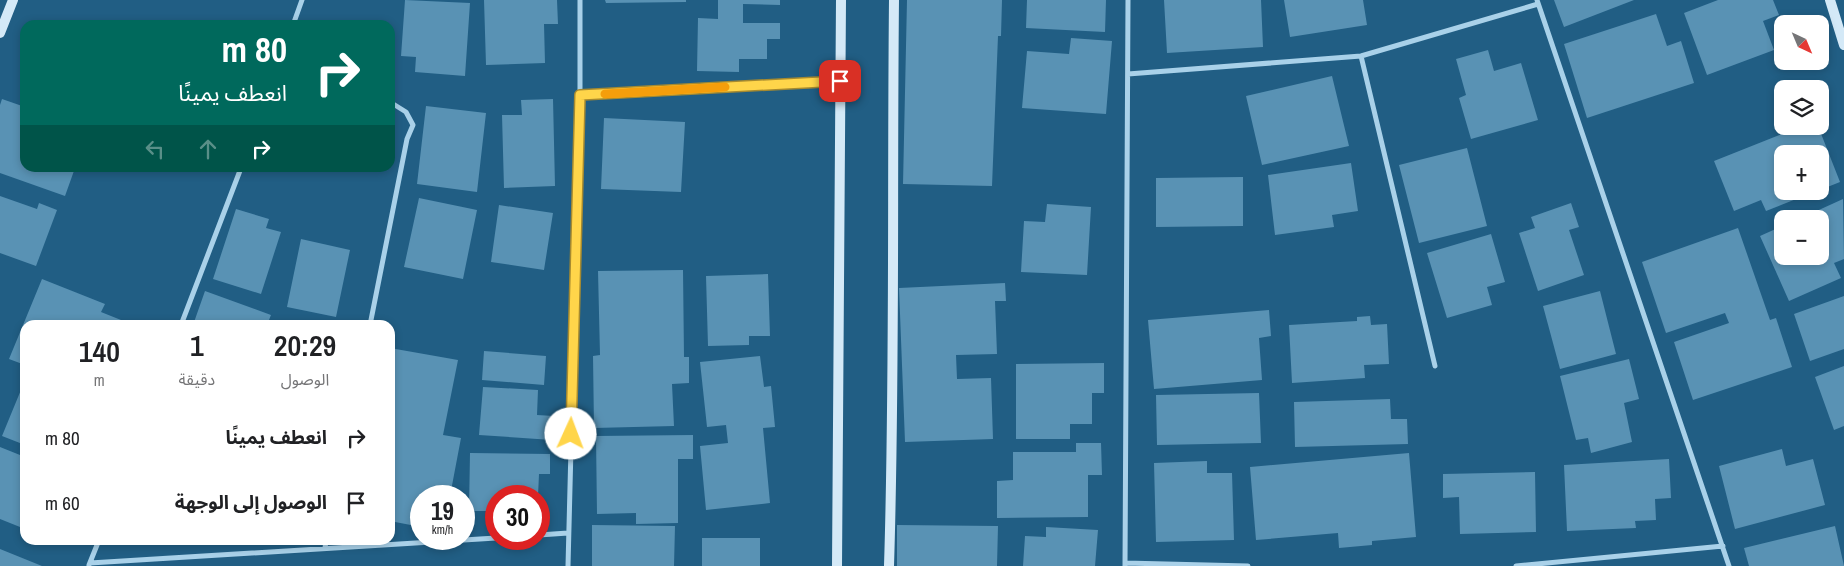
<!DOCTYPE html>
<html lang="ar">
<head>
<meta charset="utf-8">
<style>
  :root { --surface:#fff; --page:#f2f2f2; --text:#202124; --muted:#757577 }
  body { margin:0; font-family:"Archivo Narrow","Noto Sans Arabic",sans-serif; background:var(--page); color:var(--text); direction:rtl; height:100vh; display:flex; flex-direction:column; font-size:19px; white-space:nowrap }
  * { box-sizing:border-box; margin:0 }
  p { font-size:16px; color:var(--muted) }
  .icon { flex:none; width:28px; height:28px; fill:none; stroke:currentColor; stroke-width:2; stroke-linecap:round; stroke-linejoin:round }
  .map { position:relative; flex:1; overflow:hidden; direction:ltr }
  .panel { position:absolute; left:20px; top:320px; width:375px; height:225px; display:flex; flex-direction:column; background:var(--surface); border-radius:15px; box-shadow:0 2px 8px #0003; direction:rtl }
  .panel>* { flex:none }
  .hud { position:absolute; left:20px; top:20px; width:375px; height:152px; border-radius:15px; box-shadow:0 2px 8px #0003; direction:rtl; background:#00695c; color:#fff; overflow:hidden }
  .needle { width:32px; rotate:136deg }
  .controls { position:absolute; left:1774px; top:15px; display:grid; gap:10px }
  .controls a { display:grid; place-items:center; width:55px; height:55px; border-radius:10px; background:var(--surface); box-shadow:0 2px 8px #0003; font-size:25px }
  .speed { position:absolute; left:410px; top:485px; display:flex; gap:10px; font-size:25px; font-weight:700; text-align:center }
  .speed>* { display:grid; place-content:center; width:65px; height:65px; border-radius:50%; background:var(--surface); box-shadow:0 2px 8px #0003; line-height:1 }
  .speed small { font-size:12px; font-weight:400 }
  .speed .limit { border:8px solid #d22; background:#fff; color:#111 }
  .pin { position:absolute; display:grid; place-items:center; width:42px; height:42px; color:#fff; margin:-21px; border-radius:10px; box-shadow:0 2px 8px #0006 }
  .me { position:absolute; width:55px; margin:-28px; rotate:2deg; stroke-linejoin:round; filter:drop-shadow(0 0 4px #0008) }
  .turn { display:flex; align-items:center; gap:18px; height:105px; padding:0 25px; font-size:22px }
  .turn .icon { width:65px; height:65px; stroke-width:2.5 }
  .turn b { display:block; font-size:35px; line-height:42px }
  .lanes { display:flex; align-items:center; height:48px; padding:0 25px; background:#0003; justify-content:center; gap:25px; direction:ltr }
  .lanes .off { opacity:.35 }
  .eta { display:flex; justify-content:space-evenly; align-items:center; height:85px; text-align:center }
  .eta b { font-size:30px; font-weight:600; line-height:35px }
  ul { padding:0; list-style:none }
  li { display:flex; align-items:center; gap:15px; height:65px; padding:0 25px }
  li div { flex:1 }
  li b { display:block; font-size:19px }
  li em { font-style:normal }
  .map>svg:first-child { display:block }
  .building { fill:#5992b4 }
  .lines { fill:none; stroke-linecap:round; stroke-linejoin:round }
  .street { stroke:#a9d1e9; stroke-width:5 }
  .secondary { stroke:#d4e9f7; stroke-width:10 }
  .route-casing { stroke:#a68a30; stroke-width:12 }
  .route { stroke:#ffd54a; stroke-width:9 }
  .slow { stroke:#f59e0b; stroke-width:9 }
</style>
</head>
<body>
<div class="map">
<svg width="1844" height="566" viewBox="0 0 1844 566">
  <rect width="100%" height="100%" fill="#215e84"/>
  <path class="building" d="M 405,0 L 470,3 L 465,76 L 415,72 L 416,57 L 401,56 Z
    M 484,0 L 557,0 L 558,24 L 544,24 L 545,63 L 486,65 Z
    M 605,0 L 686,0 L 686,2 L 606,3 Z
    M 718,0 L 780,0 L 780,5 L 743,4 L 743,23 L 780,23 L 780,39 L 767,39 L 767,59 L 739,59 L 739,72 L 697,71 L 698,18 L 718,19 Z
    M 907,0 L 1002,0 L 1001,36 L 998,36 L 992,186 L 903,184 Z
    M 1027,0 L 1106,0 L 1105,32 L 1026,28 Z
    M 1164,0 L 1261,0 L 1263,47 L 1167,53 Z
    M 1284,0 L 1363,0 L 1367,25 L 1290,37 Z
    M 1554,0 L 1634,0 L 1564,27 Z
    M 1718,0 L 1773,0 L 1779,15 L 1763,21 L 1774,50 L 1707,75 L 1684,13 Z
    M 1656,14 L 1667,46 L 1681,41 L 1694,83 L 1587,118 L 1564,44 Z
    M 1071,38 L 1112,41 L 1106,114 L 1022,108 L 1027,51 L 1069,54 Z
    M 1488,50 L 1494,71 L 1521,63 L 1538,120 L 1471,139 L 1459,98 L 1466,95 L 1456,59 Z
    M 1332,76 L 1349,146 L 1262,165 L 1246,96 Z
    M 2,99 L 25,107 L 25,168 L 75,168 L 65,196 L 0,173 L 0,105 Z
    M 553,99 L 555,186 L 504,188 L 502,115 L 522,115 L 521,100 Z
    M 426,106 L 486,113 L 477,192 L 417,184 Z
    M 604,118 L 685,122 L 681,192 L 601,189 Z
    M 1802,126 L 1818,126 L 1840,182 L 1820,190 L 1820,154 L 1782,154 L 1782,191 L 1816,191 L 1766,211 L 1761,200 L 1734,211 L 1714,161 Z
    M 1467,148 L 1487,226 L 1419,243 L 1399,165 Z
    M 1351,163 L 1358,211 L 1332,215 L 1334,227 L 1275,235 L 1268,175 Z
    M 1243,177 L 1243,226 L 1156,227 L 1156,178 Z
    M 0,196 L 37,209 L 39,203 L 57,210 L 36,266 L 0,253 Z
    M 419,198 L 477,210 L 463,279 L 404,267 Z
    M 1843,199 L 1844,259 L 1834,263 L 1841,278 L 1789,301 L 1760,236 L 1782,226 L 1782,256 L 1820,256 L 1820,219 L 1799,219 Z
    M 1571,203 L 1579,227 L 1569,230 L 1584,275 L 1538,291 L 1519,233 L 1535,228 L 1531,217 Z
    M 1047,204 L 1091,207 L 1087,275 L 1021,272 L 1024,221 L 1045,222 Z
    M 499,205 L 553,213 L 544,270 L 491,262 Z
    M 236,209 L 269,219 L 266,228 L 281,232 L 261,294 L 213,279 Z
    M 1738,228 L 1770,320 L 1776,318 L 1792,367 L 1693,400 L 1674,342 L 1729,323 L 1725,313 L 1666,333 L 1642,262 Z
    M 1491,234 L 1505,282 L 1487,287 L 1492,305 L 1447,318 L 1427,253 Z
    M 301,239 L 350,250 L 336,317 L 287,307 Z
    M 683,270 L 684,357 L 689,357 L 689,383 L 672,384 L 674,426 L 594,428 L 593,356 L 600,355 L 598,271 Z
    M 768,274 L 770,336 L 749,336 L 749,345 L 708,346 L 706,276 Z
    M 42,279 L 105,304 L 101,312 L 121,320 L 119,325 L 25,325 L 25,365 L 9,359 Z
    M 1005,283 L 1006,301 L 995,301 L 997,354 L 956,355 L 957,379 L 991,378 L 993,439 L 905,442 L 899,288 Z
    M 205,291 L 271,315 L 267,325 L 193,325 Z
    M 1600,291 L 1616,354 L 1560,369 L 1543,306 Z
    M 1844,296 L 1844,349 L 1810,361 L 1794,314 Z
    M 1269,310 L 1271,336 L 1259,338 L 1262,380 L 1154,389 L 1148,320 Z
    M 1370,316 L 1371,325 L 1387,324 L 1389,364 L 1364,365 L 1365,378 L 1292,383 L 1289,325 L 1357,321 L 1357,317 Z
    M 390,348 L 458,360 L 443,435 L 461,438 L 450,496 L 421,496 L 421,527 L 390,521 L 390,453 L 395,433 L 390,432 Z
    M 484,351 L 546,356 L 544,385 L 482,380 Z
    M 760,356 L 764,387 L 771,386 L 775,427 L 763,428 L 770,503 L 706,510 L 700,446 L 728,443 L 726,425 L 707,427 L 700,362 Z
    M 1629,359 L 1639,399 L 1624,403 L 1632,442 L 1591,453 L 1588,438 L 1576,440 L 1560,376 Z
    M 1104,363 L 1104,393 L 1092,393 L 1092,424 L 1070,424 L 1070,439 L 1016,439 L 1016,364 Z
    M 1844,366 L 1844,426 L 1834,430 L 1815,377 Z
    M 23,385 L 25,386 L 25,445 L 2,436 Z
    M 483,387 L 538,390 L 537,415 L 554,416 L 552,440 L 479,435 Z
    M 1259,393 L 1261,443 L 1157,445 L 1156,395 Z
    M 1390,399 L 1391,419 L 1407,419 L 1408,444 L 1295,447 L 1294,402 Z
    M 693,435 L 693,459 L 678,459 L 678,523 L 636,524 L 636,513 L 597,514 L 596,436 Z
    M 1076,443 L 1101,443 L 1102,475 L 1088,475 L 1088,517 L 997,518 L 997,481 L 1013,480 L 1013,452 L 1076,452 Z
    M 0,447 L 25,457 L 25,529 L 0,519 Z
    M 1782,449 L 1786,466 L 1813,459 L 1825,505 L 1735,529 L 1719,466 Z
    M 470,453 L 550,454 L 550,474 L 539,474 L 538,496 L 496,496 L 496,511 L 469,511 Z
    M 1409,453 L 1416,537 L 1372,541 L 1372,545 L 1339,548 L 1338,533 L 1256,540 L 1250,467 Z
    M 1669,459 L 1671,498 L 1655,499 L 1656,520 L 1635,521 L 1636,528 L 1567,531 L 1564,465 Z
    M 1207,461 L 1207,473 L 1232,473 L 1234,540 L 1156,542 L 1154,463 Z
    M 1535,472 L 1536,532 L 1460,534 L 1459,497 L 1443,498 L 1443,474 Z
    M 592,525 L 675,526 L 674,566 L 592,566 Z
    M 897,525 L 998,526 L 997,566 L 897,566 Z
    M 1835,526 L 1844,566 L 1749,566 L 1744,548 Z
    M 1046,527 L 1098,530 L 1095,566 L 1023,566 L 1025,536 L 1046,537 Z
    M 702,538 L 760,538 L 760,566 L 702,566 Z
    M 0,549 L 42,566 L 0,566 Z"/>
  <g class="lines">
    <path class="street" d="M 1537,0 L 1729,566
      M 293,25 L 302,0
      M 1361,56 L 1435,366
      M 1128,74 L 1361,56 L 1538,4
      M 580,95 L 840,81
      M 181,325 L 241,168
      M 370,325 L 407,139 L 413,125 L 406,112 L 390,102
      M 539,535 L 568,533
      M 325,548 L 326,540
      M 90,563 L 496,538
      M 1125,563 L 1248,566
      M 89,565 L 99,540
      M 568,566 L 580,95 L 580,0
      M 1125,566 L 1128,0
      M 1516,566 L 1723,546"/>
    <path class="secondary" d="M 1830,0 L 1844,45
      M 0,33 L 13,0
      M 837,566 L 841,0
      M 889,566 C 895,377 892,189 894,0"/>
  </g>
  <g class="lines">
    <defs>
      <path id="route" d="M 571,434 L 580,95 L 840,81"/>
    </defs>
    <use href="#route" class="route-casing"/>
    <use href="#route" class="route"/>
    <path class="slow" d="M 605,94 L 725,87"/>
  </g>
</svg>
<div class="controls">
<a><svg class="needle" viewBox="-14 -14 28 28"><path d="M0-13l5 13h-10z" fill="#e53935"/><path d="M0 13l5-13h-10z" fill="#757577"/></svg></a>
<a><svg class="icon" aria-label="layers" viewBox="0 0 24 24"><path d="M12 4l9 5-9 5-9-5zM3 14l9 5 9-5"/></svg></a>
<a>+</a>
<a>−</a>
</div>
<div class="speed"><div>19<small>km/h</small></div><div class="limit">30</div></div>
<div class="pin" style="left:840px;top:81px;background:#d93025"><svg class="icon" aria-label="arrive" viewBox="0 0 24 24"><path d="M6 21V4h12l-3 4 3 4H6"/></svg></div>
<svg class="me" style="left:571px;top:434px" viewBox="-20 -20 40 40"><circle r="19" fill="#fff"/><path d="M0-13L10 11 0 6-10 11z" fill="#ffd54a"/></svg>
<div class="hud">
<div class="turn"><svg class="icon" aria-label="right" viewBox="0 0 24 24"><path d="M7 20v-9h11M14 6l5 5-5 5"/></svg><div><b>80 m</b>انعطف يمينًا</div></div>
<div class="lanes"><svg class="icon off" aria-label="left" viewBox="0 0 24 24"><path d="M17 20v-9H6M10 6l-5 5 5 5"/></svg><svg class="icon off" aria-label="ahead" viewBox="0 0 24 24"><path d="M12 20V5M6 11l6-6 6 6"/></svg><svg class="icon" aria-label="right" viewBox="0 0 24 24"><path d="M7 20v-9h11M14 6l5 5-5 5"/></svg></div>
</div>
<section class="panel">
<div class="eta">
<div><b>20:29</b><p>الوصول</p></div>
<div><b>1</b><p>دقيقة</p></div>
<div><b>140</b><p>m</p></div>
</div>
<ul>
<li><svg class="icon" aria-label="right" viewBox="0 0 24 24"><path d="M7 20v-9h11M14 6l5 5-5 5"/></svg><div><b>انعطف يمينًا</b></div><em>80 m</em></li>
<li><svg class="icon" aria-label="arrive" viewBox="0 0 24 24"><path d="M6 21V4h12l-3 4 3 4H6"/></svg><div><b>الوصول إلى الوجهة</b></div><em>60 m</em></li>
</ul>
</section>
</div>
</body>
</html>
